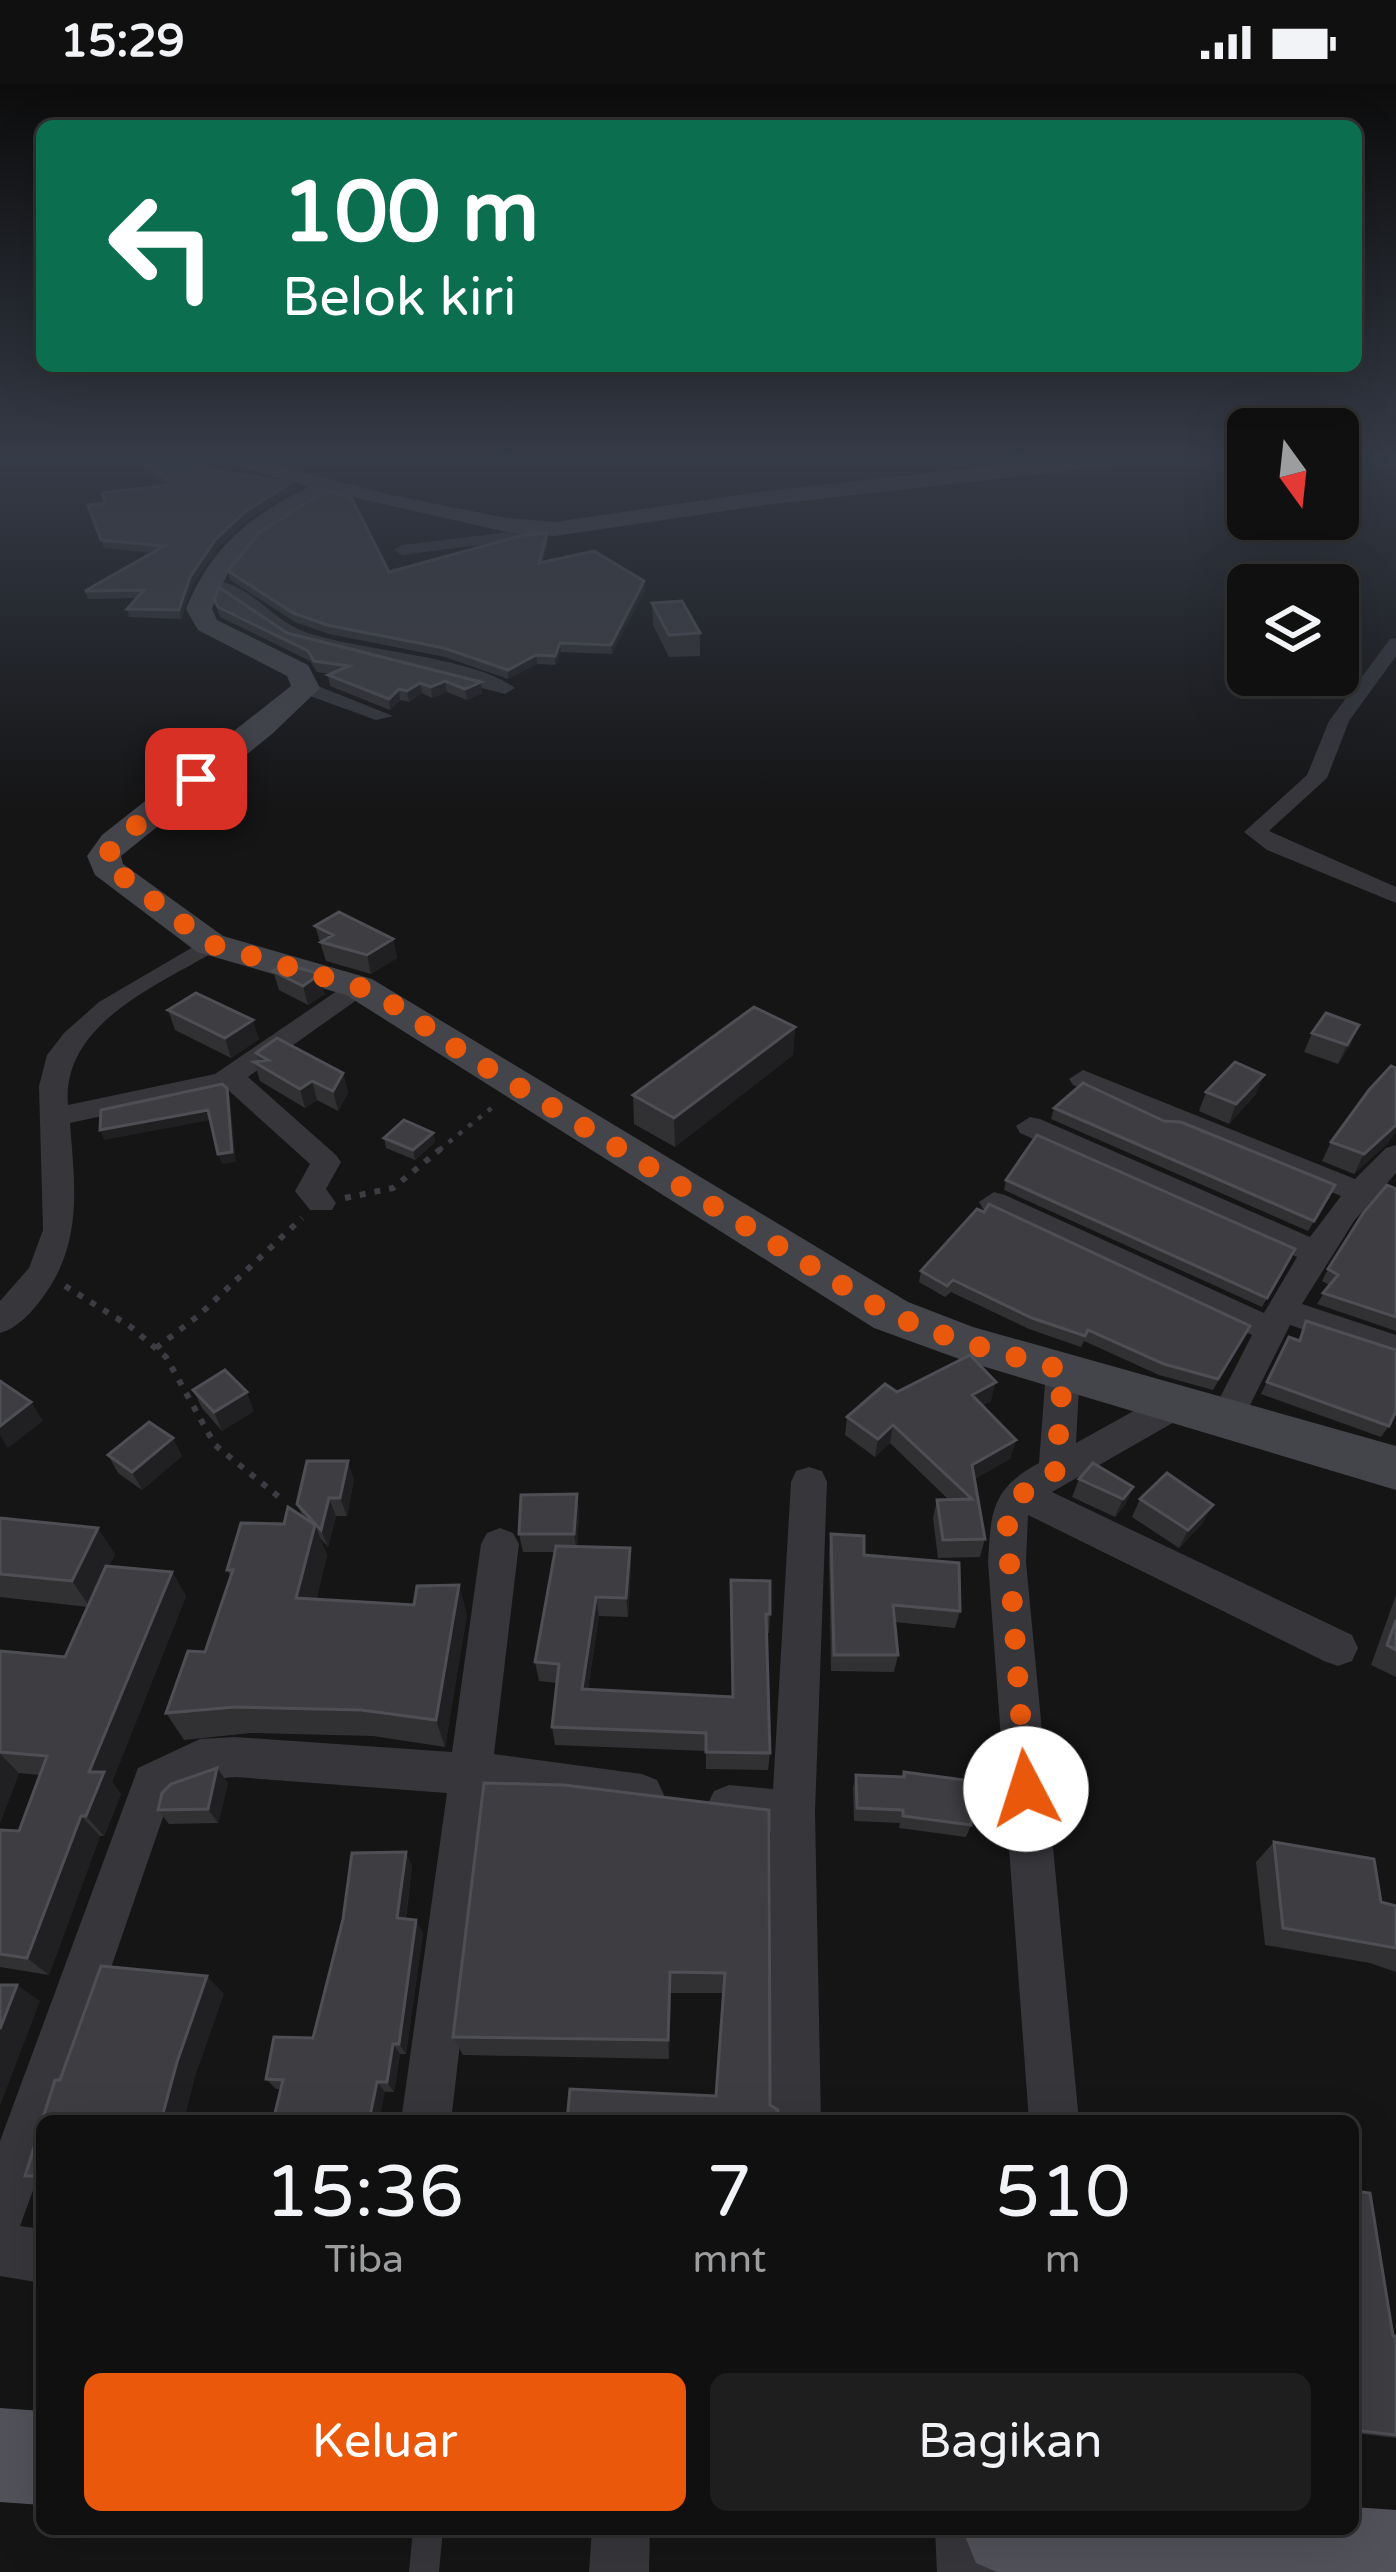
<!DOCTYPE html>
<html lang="id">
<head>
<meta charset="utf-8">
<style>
  :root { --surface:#101010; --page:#1e1e1e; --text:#f1f3f6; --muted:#9c9d9f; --line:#303030; --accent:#ea580c }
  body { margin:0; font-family:"Varela Round",sans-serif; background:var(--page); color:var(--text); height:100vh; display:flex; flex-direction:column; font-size:45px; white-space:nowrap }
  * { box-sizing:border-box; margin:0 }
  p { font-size:39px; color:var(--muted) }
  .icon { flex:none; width:66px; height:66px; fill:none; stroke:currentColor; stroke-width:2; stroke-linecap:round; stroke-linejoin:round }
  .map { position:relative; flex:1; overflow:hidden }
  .sheet { position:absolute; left:36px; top:2031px; width:1323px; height:420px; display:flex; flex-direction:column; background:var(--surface); border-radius:18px; box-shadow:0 12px 48px #0002,0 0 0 3px var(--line) }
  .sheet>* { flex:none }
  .hud { position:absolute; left:36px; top:36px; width:1326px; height:252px; border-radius:18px; box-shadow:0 12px 48px #0002,0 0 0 3px var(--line); background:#0b6e4f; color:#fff; overflow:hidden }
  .needle { width:78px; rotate:165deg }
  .buttons { position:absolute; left:1227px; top:324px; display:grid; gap:24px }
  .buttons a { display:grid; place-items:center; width:132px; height:132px; border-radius:18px; background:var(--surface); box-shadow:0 12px 48px #0002,0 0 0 3px var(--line); font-size:60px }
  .pin { position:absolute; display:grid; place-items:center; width:102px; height:102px; color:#fff; margin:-51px; border-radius:24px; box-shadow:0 6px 18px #0006 }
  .me { position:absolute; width:132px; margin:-66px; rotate:355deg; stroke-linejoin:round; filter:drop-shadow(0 0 9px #0008) }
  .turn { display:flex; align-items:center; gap:42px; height:252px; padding:0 48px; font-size:54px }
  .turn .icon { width:156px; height:156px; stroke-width:2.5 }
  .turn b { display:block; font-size:84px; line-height:102px }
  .eta { display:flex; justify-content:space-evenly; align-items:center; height:204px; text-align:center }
  .eta b { font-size:72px; font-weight:600; line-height:84px }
  .action { display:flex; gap:24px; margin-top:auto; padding:24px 48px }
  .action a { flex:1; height:138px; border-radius:18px; background:var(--accent); color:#fff; font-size:48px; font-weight:600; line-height:138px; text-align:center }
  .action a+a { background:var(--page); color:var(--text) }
  .status { display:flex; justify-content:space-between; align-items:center; height:84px; padding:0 60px; background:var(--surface); direction:ltr }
  .status svg { height:33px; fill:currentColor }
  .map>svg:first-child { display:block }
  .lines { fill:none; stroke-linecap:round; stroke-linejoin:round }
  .path-far1 { stroke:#3c3d42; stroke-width:4.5; stroke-dasharray:4.5 8; stroke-linecap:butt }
  .path { stroke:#3c3d42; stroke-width:6; stroke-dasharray:6 9; stroke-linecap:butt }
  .lane { fill:#36363b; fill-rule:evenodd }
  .street { fill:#36363b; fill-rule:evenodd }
  .secondary { fill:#44454b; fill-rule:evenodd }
  .primary { fill:#52535a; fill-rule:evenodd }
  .wall { fill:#313134 }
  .shaded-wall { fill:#202022 }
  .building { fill:#3e3e42; stroke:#4e4f54; stroke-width:3 }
  .route { stroke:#ea580c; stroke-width:21; stroke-dasharray:0 37.8 }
</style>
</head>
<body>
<div class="status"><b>15:29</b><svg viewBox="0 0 49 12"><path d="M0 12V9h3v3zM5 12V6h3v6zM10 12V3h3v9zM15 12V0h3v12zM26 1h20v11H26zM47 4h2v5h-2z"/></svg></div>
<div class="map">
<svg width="1396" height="2488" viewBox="0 0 1396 2488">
  <rect width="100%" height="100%" fill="#151516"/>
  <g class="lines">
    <path class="path-far1" d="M 439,1066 L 494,1022"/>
    <path class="path" d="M 345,1114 L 393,1104 L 443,1063
      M 65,1202 L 131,1243 L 166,1273 L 215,1361 L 284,1417
      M 156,1264 L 198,1232 L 302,1134"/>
    <path class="lane" d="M 413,2445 L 443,2445 L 439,2488 L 409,2488 Z"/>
    <path class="street" d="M 535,445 L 543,450 L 541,453 L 402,471 L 394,466 L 402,461 Z
      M 207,497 C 246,494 270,535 305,548 C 359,567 473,572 515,604 L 505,610 L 290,555 L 219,506 L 201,506 L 199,502 Z
      M 1396,554 L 1396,572 L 1349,637 L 1327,694 L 1269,747 L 1396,803 L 1396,819 L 1267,766 L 1244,748 L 1307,691 L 1329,637 L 1390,555 Z
      M 299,600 L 313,600 L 393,632 L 376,636 L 299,608 Z
      M 210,853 L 222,860 L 219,865 C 159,901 61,939 68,1021 L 215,990 L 350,898 L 368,898 L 372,903 L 368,908 L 248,993 L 336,1071 L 341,1078 L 326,1105 L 336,1119 L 332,1126 L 310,1126 L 295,1107 L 310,1080 L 227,1005 L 70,1039 C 75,1103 83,1159 43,1213 C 32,1228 18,1244 0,1249 L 0,1217 L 29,1184 L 43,1146 L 39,1002 L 47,971 L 64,949 L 99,918 Z
      M 1083,986 L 1355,1095 L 1386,1064 L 1396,1061 L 1396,1089 L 1354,1137 L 1302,1220 L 1396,1251 L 1396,1277 L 1290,1241 L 1239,1343 L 1227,1347 L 1215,1343 L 1210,1333 L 1252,1251 L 983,1125 L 979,1118 L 994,1108 L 1005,1111 L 1264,1229 L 1297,1173 L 1020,1049 L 1016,1042 L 1030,1033 L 1040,1035 L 1310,1153 L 1341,1112 L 1073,1001 L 1069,995 Z
      M 1063,1273 L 1075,1277 L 1080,1286 L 1076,1359 L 1166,1309 L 1178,1305 L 1190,1309 L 1195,1319 L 1190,1329 L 1052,1408 L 1352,1551 L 1358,1564 L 1352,1577 L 1338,1582 L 1324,1577 L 1028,1431 L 1026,1478 L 1079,2037 L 1029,2037 L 988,1478 C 991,1428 991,1405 1039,1379 L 1046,1286 L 1051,1277 Z
      M 809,1383 L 822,1387 L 827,1398 L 815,1728 L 821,2037 L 771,2037 L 771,1748 L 714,1737 L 707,1722 L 714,1707 L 729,1701 L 773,1705 L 791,1398 L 796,1387 Z
      M 500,1444 L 513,1449 L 519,1460 L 494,1670 L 642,1690 L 657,1696 L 664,1711 L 657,1726 L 642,1732 L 489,1712 L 451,2037 L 401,2037 L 447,1709 L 235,1693 L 204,1696 L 170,1713 L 58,2037 L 42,2037 L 42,2082 L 20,2142 L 42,2145 L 42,2199 L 0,2192 L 0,2057 L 138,1684 L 200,1655 L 235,1653 L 452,1668 L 481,1460 L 487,1449 Z
      M 592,2445 L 650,2445 L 649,2488 L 589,2488 Z
      M 935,2445 L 993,2445 L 997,2488 L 937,2488 Z"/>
    <path class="secondary" d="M 208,373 L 243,373 L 391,411 L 507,434 L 555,438 L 765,407 L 1079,373 L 1148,373 L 1138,379 L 765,421 L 555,452 L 507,448 L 330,408 C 270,440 236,459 212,525 L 217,536 L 308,581 L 320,604 L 272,650 L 121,772 L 123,780 L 223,852 L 372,895 L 908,1218 L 973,1243 L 1396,1362 L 1396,1406 L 962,1276 L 874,1244 L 346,911 L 197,868 L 95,791 L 87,772 L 102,751 L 291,602 L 287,592 L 198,546 L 186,525 C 211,463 250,432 308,403 Z
      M 1204,373 L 1248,373 L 1248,383 Z"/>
    <path class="primary" d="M 0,2324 L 42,2327 L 42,2421 L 0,2418 Z
      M 1353,2423 L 1396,2426 L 1396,2488 L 997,2488 L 976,2479 L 962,2445 L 1353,2445 Z"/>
  </g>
  <path class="wall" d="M 134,373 L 186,373 L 207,385 L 293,406 L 248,435 L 217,464 L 192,501 L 181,535 L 129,533 L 127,525 L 136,514 L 88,515 L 85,507 L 153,469 L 104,464 L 88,421 L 105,419 L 167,401 L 145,387 L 143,380 L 146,380 Z
    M 547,449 L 548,458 L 542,478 L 644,497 L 645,506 L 612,570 L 561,568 L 555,581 L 537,580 L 508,595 L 445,573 L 329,550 L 295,538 L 230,496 L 228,487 L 389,488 Z
    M 214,515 L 287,549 L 481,598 L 482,609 L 467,616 L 447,608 L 432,614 L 422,609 L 409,618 L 400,616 L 390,626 L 330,602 L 328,591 L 332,590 L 317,588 L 310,577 L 220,533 Z
    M 652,519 L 700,549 L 700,572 L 669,573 L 653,541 Z
    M 315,842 L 393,855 L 397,874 L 371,890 L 326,877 Z
    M 273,887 L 325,910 L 308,921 L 279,906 Z
    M 168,926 L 259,955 L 231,974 L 175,946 Z
    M 795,943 L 793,971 L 675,1063 L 634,1040 L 633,1011 Z
    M 1312,949 L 1351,960 L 1338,980 L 1304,968 Z
    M 256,969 L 343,989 L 348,1009 L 338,1027 L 317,1016 L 305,1024 L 260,997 L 254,978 L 258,977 Z
    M 1206,1008 L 1256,1010 L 1229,1040 L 1199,1027 Z
    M 1054,1024 L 1164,1037 L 1330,1112 L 1308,1147 L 1051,1035 Z
    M 433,1049 L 435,1058 L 415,1076 L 386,1064 L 384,1054 Z
    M 1331,1058 L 1388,1059 L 1354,1090 L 1322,1077 Z
    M 1006,1096 L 1295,1165 L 1262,1223 L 1004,1106 Z
    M 1396,1105 L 1396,1247 L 1317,1220 L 1329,1201 L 1322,1197 L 1328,1185 Z
    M 921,1187 L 1250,1242 L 1213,1306 L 1159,1291 L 1084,1257 L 1081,1263 L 1029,1245 L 951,1208 L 945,1213 L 919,1198 Z
    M 1306,1237 L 1389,1342 L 1381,1353 L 1261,1310 L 1289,1253 L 1298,1256 Z
    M 193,1306 L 254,1327 L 222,1347 L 202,1324 Z
    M 897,1308 L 991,1317 L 982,1321 L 1016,1356 L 1010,1375 L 974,1395 L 985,1455 L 980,1473 L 938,1474 L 933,1434 L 937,1416 L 949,1416 L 890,1359 L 875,1373 L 845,1351 L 847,1333 Z
    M 108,1371 L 182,1372 L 142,1406 L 118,1389 Z
    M 354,1395 L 347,1432 L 336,1432 L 328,1463 L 320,1454 L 327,1471 L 316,1516 L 467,1530 L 445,1663 L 373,1652 L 251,1649 L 184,1656 L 166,1629 L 205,1568 L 231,1493 L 227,1486 L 284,1440 L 303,1433 L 297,1420 Z
    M 1079,1395 L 1133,1403 L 1125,1421 L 1115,1433 L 1072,1413 Z
    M 577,1410 L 579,1428 L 577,1463 L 630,1464 L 631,1484 L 628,1533 L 599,1532 L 588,1605 L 732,1613 L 731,1496 L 770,1530 L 769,1549 L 767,1549 L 770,1669 L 768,1686 L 706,1685 L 706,1667 L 555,1661 L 552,1643 L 557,1599 L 539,1597 L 535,1578 L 555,1468 L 523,1468 L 519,1450 Z
    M 1140,1415 L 1203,1439 L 1179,1464 L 1132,1433 Z
    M 0,1434 L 115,1470 L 109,1482 L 172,1488 L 186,1512 L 112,1698 L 121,1710 L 104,1752 L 100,1752 L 49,1891 L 0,1883 L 0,1746 L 19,1747 L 40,1691 L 19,1689 L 0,1739 L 0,1567 L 65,1573 L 88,1523 L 0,1513 Z
    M 831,1450 L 960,1527 L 955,1544 L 894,1538 L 898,1571 L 894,1588 L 831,1587 L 829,1468 Z
    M 1396,1511 L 1396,1593 L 1371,1581 Z
    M 904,1688 L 971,1741 L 966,1753 L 899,1744 L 900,1739 L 854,1737 L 853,1704 L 856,1691 L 903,1693 Z
    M 228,1699 L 218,1739 L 169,1740 L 158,1726 Z
    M 769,1726 L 770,2021 L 716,2012 L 723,1909 L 671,1909 L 669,1975 L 463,1971 L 453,1953 Z
    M 1274,1758 L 1381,1818 L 1396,1822 L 1396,1888 L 1370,1879 L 1265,1861 L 1256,1778 Z
    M 412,1782 L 406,1835 L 423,1849 L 406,1970 L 400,1970 L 394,2008 L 276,2005 L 266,1995 L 313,1954 Z
    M 1353,2107 L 1393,2252 L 1396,2252 L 1396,2354 L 1353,2349 Z"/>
  <path class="shaded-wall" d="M 291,399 L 293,406 L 248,435 L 217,464 L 192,501 L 181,535 L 179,526 L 190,493 L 215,456 L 246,427 Z
    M 644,497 L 645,506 L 612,570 L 611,561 Z
    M 560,559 L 561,568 L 555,581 L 555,572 Z
    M 536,571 L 537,580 L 508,595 L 508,586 Z
    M 445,597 L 447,608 L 432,614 L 431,603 Z
    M 481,598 L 482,609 L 467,616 L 465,605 Z
    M 420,599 L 422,609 L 409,618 L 407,607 Z
    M 399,605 L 400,616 L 390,626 L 389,615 Z
    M 393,855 L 397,874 L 371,890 L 367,871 Z
    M 320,890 L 325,910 L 308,921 L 303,902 Z
    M 253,936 L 259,955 L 231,974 L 225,954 Z
    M 1359,941 L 1351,960 L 1338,980 L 1347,961 Z
    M 795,943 L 793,971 L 675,1063 L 674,1034 Z
    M 343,989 L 348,1009 L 338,1027 L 333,1007 Z
    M 1264,991 L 1256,1010 L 1229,1040 L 1236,1020 Z
    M 312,997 L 317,1016 L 305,1024 L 300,1005 Z
    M 227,1004 L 230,1014 L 236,1078 L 222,1080 L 218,1070 Z
    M 208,1026 L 211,1036 L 104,1056 L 100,1046 Z
    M 1396,1041 L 1396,1049 L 1388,1059 L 1354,1090 L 1364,1070 Z
    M 433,1049 L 435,1058 L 415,1076 L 413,1066 Z
    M 996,1298 L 991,1317 L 967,1329 L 972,1311 Z
    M 247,1308 L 254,1327 L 222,1347 L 214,1328 Z
    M 31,1318 L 43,1337 L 8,1364 L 0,1351 L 0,1342 Z
    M 893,1341 L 890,1359 L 875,1373 L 878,1355 Z
    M 173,1354 L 182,1372 L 142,1406 L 132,1388 Z
    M 1016,1356 L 1010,1375 L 967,1400 L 972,1381 Z
    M 348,1377 L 354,1395 L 347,1432 L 340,1414 Z
    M 1133,1403 L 1125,1421 L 1115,1433 L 1123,1415 Z
    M 577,1410 L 579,1428 L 577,1468 L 574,1450 Z
    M 329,1414 L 336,1432 L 328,1463 L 321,1446 Z
    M 1213,1421 L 1203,1439 L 1179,1464 L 1188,1446 Z
    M 315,1441 L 327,1471 L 309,1543 L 296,1514 Z
    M 98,1444 L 115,1470 L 90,1523 L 72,1497 Z
    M 630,1464 L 631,1484 L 628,1533 L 626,1514 Z
    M 172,1488 L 186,1512 L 112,1698 L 121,1710 L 104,1752 L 86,1732 L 89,1688 Z
    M 459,1501 L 467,1530 L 445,1663 L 436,1636 Z
    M 596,1513 L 599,1532 L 585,1623 L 582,1605 Z
    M 0,1670 L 19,1689 L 0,1739 Z
    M 217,1684 L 228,1699 L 218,1739 L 208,1725 Z
    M 81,1732 L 100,1752 L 49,1891 L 27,1874 Z
    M 406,1768 L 412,1782 L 404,1847 L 397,1834 Z
    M 416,1836 L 423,1849 L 406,1970 L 399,1960 Z
    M 670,1888 L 671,1909 L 669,1975 L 668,1956 Z
    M 207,1892 L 224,1910 L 195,1993 L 184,2037 L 161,2037 L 177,1978 Z
    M 17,1901 L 40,1917 L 0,2022 L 0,1945 Z
    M 393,1960 L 400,1970 L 394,2008 L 387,1998 Z
    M 377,1998 L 385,2008 L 379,2037 L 369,2037 Z"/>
  <path class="building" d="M 144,373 L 186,373 L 207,385 L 291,399 L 246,427 L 215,456 L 190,493 L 179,526 L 127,525 L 144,506 L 85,507 L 164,462 L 101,456 L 88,421 L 105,419 L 102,409 L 176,400 L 143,380 L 157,381 Z
    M 325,407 L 351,413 L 389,488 L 524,451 L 547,449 L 539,479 L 594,467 L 644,497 L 611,561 L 560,559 L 555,572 L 536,571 L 508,586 L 444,564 L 327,541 L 293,529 L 228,487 L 259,449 Z
    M 219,503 L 287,549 L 481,598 L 465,605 L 445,597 L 431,603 L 420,599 L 407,607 L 399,605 L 389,615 L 328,591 L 349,582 L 314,577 L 308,567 L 218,523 L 214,515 Z
    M 682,517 L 700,549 L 669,551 L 652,519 Z
    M 339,828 L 393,855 L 367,871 L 321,858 L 333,851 L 315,842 Z
    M 285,880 L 320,890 L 303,902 L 273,887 Z
    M 196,909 L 253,936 L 225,954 L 168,926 Z
    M 754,923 L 795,943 L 674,1034 L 633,1011 Z
    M 1326,929 L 1359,941 L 1347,961 L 1312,949 Z
    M 277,954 L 343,989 L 333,1007 L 312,997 L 300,1005 L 254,978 L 268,976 L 256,969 Z
    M 1235,978 L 1264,991 L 1236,1020 L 1206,1008 Z
    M 1391,982 L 1396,984 L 1396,1041 L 1364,1070 L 1331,1058 L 1369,1006 Z
    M 1083,999 L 1164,1037 L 1181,1038 L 1335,1101 L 1314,1137 L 1054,1024 Z
    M 222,1000 L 227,1004 L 232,1068 L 218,1070 L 208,1026 L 100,1046 L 101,1026 Z
    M 404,1036 L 433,1049 L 413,1066 L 384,1054 Z
    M 1037,1051 L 1295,1165 L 1267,1214 L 1006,1096 Z
    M 1387,1101 L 1396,1105 L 1396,1233 L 1323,1209 L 1338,1191 L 1328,1185 L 1364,1128 Z
    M 989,1120 L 1250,1242 L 1218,1295 L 1164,1280 L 1088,1246 L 1085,1252 L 1032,1234 L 953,1196 L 947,1202 L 921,1187 L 977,1125 L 984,1128 Z
    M 1306,1237 L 1396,1266 L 1396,1327 L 1389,1342 L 1267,1298 L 1289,1253 L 1300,1257 Z
    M 970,1271 L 996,1298 L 972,1311 L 1016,1356 L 972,1381 L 985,1455 L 943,1456 L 937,1416 L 972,1415 L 893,1341 L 878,1355 L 847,1333 L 885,1300 L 897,1308 Z
    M 225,1286 L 247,1308 L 214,1328 L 193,1306 Z
    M 0,1297 L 31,1318 L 0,1342 Z
    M 149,1338 L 173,1354 L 132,1388 L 108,1371 Z
    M 307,1377 L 348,1377 L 340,1414 L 329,1414 L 321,1446 L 297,1420 Z
    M 1093,1379 L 1133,1403 L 1123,1415 L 1079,1395 Z
    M 1167,1389 L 1213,1421 L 1188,1446 L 1140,1415 Z
    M 577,1410 L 574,1450 L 519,1450 L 521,1411 Z
    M 288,1423 L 315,1441 L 296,1514 L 414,1521 L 417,1502 L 459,1501 L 436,1636 L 361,1626 L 235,1623 L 166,1629 L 188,1567 L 205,1568 L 233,1486 L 227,1486 L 241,1439 L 284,1440 Z
    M 0,1434 L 98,1444 L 72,1497 L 0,1490 Z
    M 831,1450 L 864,1452 L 864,1471 L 959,1479 L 960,1527 L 893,1521 L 898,1571 L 834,1571 Z
    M 556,1462 L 630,1464 L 626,1514 L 596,1513 L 582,1605 L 733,1613 L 731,1496 L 770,1497 L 770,1530 L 766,1530 L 770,1669 L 706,1668 L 706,1649 L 552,1643 L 559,1580 L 535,1578 Z
    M 106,1482 L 172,1488 L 89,1688 L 104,1688 L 86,1732 L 81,1732 L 27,1874 L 0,1870 L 0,1746 L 19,1747 L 47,1672 L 0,1668 L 0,1567 L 65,1573 Z
    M 1396,1536 L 1396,1566 L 1387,1561 Z
    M 217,1684 L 208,1725 L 158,1726 L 162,1709 L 171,1700 Z
    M 904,1688 L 972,1697 L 971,1741 L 903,1732 L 903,1726 L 857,1724 L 856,1691 L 904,1693 Z
    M 484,1699 L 564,1701 L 769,1726 L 770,2021 L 778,2026 L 777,2037 L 567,2037 L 570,2005 L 716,2012 L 725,1889 L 670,1888 L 668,1956 L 453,1953 Z
    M 1274,1758 L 1374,1775 L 1381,1818 L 1396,1822 L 1396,1864 L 1283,1844 Z
    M 406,1768 L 397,1834 L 416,1836 L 399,1960 L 393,1960 L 387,1998 L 377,1998 L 369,2037 L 273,2037 L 283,1996 L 266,1995 L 274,1953 L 313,1954 L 343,1835 L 352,1769 Z
    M 101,1882 L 207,1892 L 177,1978 L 161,2037 L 42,2037 L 55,1996 L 60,1996 Z
    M 0,1901 L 17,1901 L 0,1945 Z
    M 42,2038 L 42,2092 L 25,2092 Z
    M 1353,2107 L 1370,2109 L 1393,2252 L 1396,2252 L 1396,2351 L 1353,2346 Z"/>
  <linearGradient id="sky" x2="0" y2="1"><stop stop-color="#0c0c0c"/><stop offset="0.52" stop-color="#353b47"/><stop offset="1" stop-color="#353b47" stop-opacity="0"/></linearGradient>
  <rect width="1396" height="722" fill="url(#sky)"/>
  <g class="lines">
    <path class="route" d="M 196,695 L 115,758 L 104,778 L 210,860 L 359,903 L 398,923 L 463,969 L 891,1231 L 962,1258 L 1063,1286 L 1056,1387 C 1029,1402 1011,1413 1007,1445 L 1026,1705"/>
  </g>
</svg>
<div class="buttons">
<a><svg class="needle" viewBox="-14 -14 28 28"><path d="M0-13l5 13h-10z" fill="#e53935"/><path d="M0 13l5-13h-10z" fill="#9c9d9f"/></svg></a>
<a><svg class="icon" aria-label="layers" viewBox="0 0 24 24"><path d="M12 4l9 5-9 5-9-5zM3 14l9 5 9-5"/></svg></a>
</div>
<div class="pin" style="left:196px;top:695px;background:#d93025"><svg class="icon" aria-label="arrive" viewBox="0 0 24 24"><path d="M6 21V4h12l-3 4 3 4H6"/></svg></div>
<svg class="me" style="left:1026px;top:1705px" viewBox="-20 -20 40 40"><circle r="19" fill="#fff"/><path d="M0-13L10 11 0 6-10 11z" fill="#ea580c"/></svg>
<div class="hud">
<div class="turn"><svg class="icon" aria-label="left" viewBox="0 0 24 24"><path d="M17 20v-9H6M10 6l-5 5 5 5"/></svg><div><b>100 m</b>Belok kiri</div></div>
</div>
<section class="sheet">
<div class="eta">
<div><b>15:36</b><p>Tiba</p></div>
<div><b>7</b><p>mnt</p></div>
<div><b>510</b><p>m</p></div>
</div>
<div class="action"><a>Keluar</a><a>Bagikan</a></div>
</section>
</div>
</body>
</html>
